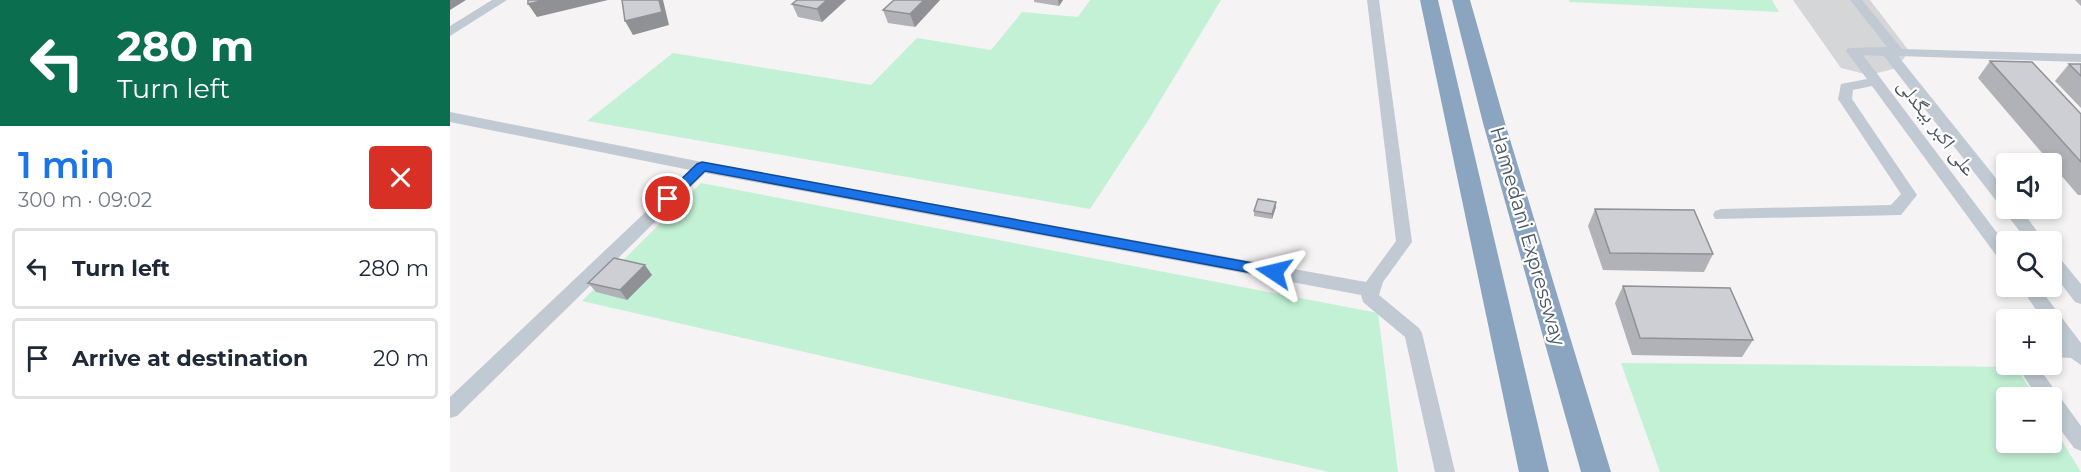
<!DOCTYPE html>
<html lang="en">
<head>
<meta charset="utf-8">
<style>
  :root { --surface:#fff; --page:#f6f6f7; --text:#1f2937; --muted:#747a83; --line:#e0e1e3; --accent:#1a73e8 }
  body { margin:0; font-family:Montserrat,"Noto Naskh Arabic",sans-serif; background:var(--page); color:var(--text); height:100vh; display:flex; flex-direction:column; font-size:22px; white-space:nowrap }
  * { box-sizing:border-box; margin:0 }
  p { font-size:20px; color:var(--muted) }
  .icon { flex:none; width:33px; height:33px; fill:none; stroke:currentColor; stroke-width:2; stroke-linecap:round; stroke-linejoin:round }
  .map { position:relative; flex:1; overflow:hidden }
  .sheet { display:flex; flex-direction:column; background:var(--surface); width:450px }
  .sheet>* { flex:none }
  .banner { background:#0b6e4f; color:#fff; overflow:hidden }
  .buttons { position:absolute; left:1546px; top:153px; display:grid; gap:12px }
  .buttons a { display:grid; place-items:center; width:66px; height:66px; border-radius:6px; background:var(--surface); box-shadow:0 3px 9px #0003; font-size:30px }
  .pin { position:absolute; display:grid; place-items:center; width:51px; height:51px; color:#fff; margin:-26px; border:3px solid #fff; border-radius:50%; box-shadow:0 2px 6px #0007 }
  .me { position:absolute; width:66px; margin:-33px; rotate:280deg; stroke-linejoin:round; filter:drop-shadow(0 0 4px #0008) }
  .turn { display:flex; align-items:center; gap:21px; height:126px; padding:0 18px; font-size:27px }
  .turn .icon { width:78px; height:78px; stroke-width:2.5 }
  .turn b { display:block; font-size:42px; line-height:51px }
  .round { display:grid; place-items:center; flex:none; width:63px; height:63px; border-radius:6px; background:var(--page) }
  .headline { display:flex; align-items:center; justify-content:space-between; height:102px; padding:0 18px }
  h1 { font-size:36px; font-weight:600; line-height:45px; color:var(--accent) }
  ul { padding:0; list-style:none }
  li { display:flex; align-items:center; gap:18px; height:81px; margin:0 12px 9px; padding:0 6px; border:3px solid var(--line); border-radius:6px }
  li div { flex:1 }
  li b { display:block; font-size:22px }
  li em { font-style:normal }
  main { display:flex; flex:1; min-height:0 }
  .map>svg:first-child { display:block }
  .green { fill:#c3f1d5 }
  .lines { fill:none; stroke-linecap:round; stroke-linejoin:round }
  .runway { fill:#d5d6d8; fill-rule:evenodd }
  .minor { fill:#c1cad2; fill-rule:evenodd }
  .highway { fill:#8ba5c1; fill-rule:evenodd }
  .wall { fill:#b0b2b7 }
  .shaded-wall { fill:#909195 }
  .building { fill:#cdcfd5; stroke:#909195; stroke-width:1.5 }
  .route { fill:#1a73e8; stroke:#114b97; stroke-width:1.5 }
  .labels { text-anchor:middle; dominant-baseline:central; stroke-width:4.5; stroke-linejoin:round; paint-order:stroke }
  .street-label { font-size:20px; fill:#4a5661; stroke:#fff }
</style>
</head>
<body>
<main>
<section class="sheet">
<div class="banner">
<div class="turn"><svg class="icon" aria-label="left" viewBox="0 0 24 24"><path d="M17 20v-9H6M10 6l-5 5 5 5"/></svg><div><b>280 m</b>Turn left</div></div>
</div>
<div class="headline"><div><h1>1 min</h1><p>300 m · 09:02</p></div><a class="round" style="background:#d93025;color:#fff"><svg class="icon" aria-label="close" viewBox="0 0 24 24"><path d="M6 6l12 12M18 6L6 18"/></svg></a></div>
<ul>
<li><svg class="icon" aria-label="left" viewBox="0 0 24 24"><path d="M17 20v-9H6M10 6l-5 5 5 5"/></svg><div><b>Turn left</b></div><em>280 m</em></li>
<li><svg class="icon" aria-label="arrive" viewBox="0 0 24 24"><path d="M6 21V4h12l-3 4 3 4H6"/></svg><div><b>Arrive at destination</b></div><em>20 m</em></li>
</ul>
</section>
<div class="map">
<svg width="1631" height="472" viewBox="0 0 1631 472">
  <rect width="100%" height="100%" fill="#f5f3f3"/>
  <path class="green" d="M 640,0 L 771,0 L 699,119 L 640,209 L 137,121 L 223,53 L 421,85 L 467,38 L 541,50 L 572,12 L 628,17 Z
    M 1119,0 L 1322,0 L 1329,12 L 1120,2 Z
    M 251,183 L 928,313 L 948,472 L 879,472 L 132,301 Z
    M 1171,363 L 1566,367 L 1585,397 L 1557,398 L 1557,442 L 1602,442 L 1602,425 L 1631,472 L 1210,472 Z"/>
  <g class="lines">
    <path class="runway" d="M 1343,0 L 1420,0 L 1459,51 L 1447,68 L 1419,75 L 1391,68 Z"/>
    <path class="minor" d="M 42,0 L 57,0 L 0,36 L 0,26 Z
      M 917,0 L 929,0 L 962,242 L 933,282 L 929,295 L 969,328 L 972,333 L 1005,472 L 985,472 L 955,337 L 913,302 L 911,295 L 255,173 L 7,416 L 0,418 L 0,397 L 240,170 L 0,122 L 0,112 L 252,162 L 916,282 L 946,241 Z
      M 1400,0 L 1412,0 L 1452,49 L 1631,54 L 1631,62 L 1448,56 L 1557,192 L 1557,208 L 1570,208 L 1595,242 L 1578,242 L 1434,56 L 1413,55 L 1557,246 L 1557,264 L 1551,262 L 1422,86 L 1403,90 L 1402,99 L 1467,195 L 1451,215 L 1265,219 L 1263,215 L 1265,211 L 1271,209 L 1441,205 L 1451,194 L 1388,99 L 1391,84 L 1417,79 L 1396,51 L 1398,48 L 1437,47 Z
      M 1602,254 L 1608,256 L 1631,284 L 1631,304 L 1625,302 L 1602,272 Z
      M 1570,286 L 1588,286 L 1631,343 L 1631,365 L 1621,358 L 1602,357 L 1602,343 L 1610,343 L 1602,332 L 1602,320 L 1593,320 Z
      M 1566,364 L 1586,364 L 1631,426 L 1631,451 L 1624,448 L 1602,418 L 1602,398 L 1588,398 Z"/>
    <path class="highway" d="M 970,0 L 988,0 L 1099,472 L 1069,472 Z
      M 1002,0 L 1020,0 L 1055,123 L 1161,472 L 1131,472 L 1033,123 Z"/>
  </g>
  <path class="wall" d="M 396,0 L 372,22 L 348,17 L 342,4 Z
    M 444,0 L 490,0 L 465,27 L 438,23 L 433,10 Z
    M 584,0 L 613,0 L 609,6 L 584,2 Z
    M 1625,0 L 1631,0 L 1631,6 Z
    M 1540,61 L 1631,114 L 1631,195 L 1628,195 L 1528,78 Z
    M 1619,64 L 1631,64 L 1631,108 L 1605,81 Z
    M 826,207 L 822,219 L 804,216 L 804,211 Z
    M 1145,209 L 1263,254 L 1254,272 L 1153,270 L 1138,226 Z
    M 202,275 L 177,300 L 146,292 L 138,283 Z
    M 1173,286 L 1303,340 L 1292,357 L 1182,355 L 1165,303 Z"/>
  <path class="shaded-wall" d="M 0,0 L 16,0 L 0,10 Z
    M 95,0 L 158,0 L 87,17 L 78,4 Z
    M 209,0 L 213,0 L 219,25 L 183,35 L 175,21 Z
    M 377,0 L 396,0 L 372,22 L 367,9 Z
    M 474,0 L 490,0 L 465,27 L 460,14 Z
    M 608,0 L 613,0 L 609,6 Z
    M 826,202 L 826,207 L 822,219 L 822,214 Z
    M 195,265 L 202,275 L 177,300 L 170,290 Z"/>
  <path class="building" d="M 78,0 L 95,0 L 78,4 Z
    M 172,0 L 209,0 L 212,12 L 175,21 Z
    M 347,0 L 377,0 L 367,9 L 342,4 Z
    M 444,0 L 474,0 L 460,14 L 433,10 Z
    M 1540,61 L 1582,62 L 1631,114 L 1631,162 Z
    M 1619,64 L 1631,64 L 1631,76 Z
    M 808,199 L 826,202 L 822,214 L 804,211 Z
    M 1145,209 L 1244,210 L 1263,254 L 1160,253 Z
    M 164,258 L 195,265 L 170,290 L 138,283 Z
    M 1173,286 L 1280,288 L 1303,340 L 1190,338 Z"/>
  <path class="route" d="M 252,162 L 824,267 L 831,272 L 824,277 L 255,171 L 223,202 L 214,202 L 212,199 L 214,196 L 247,164 Z"/>
  <g class="labels">
    <g class="street-label">
      <text transform="translate(1487 127) rotate(53)">علی اکبر بیگدلی</text>
      <text transform="translate(1078 236) rotate(74)">Hamedani Expressway</text>
    </g>
  </g>
</svg>
<div class="buttons">
<a><svg class="icon" aria-label="sound" viewBox="0 0 24 24"><path d="M4 9h4l5-4v14l-5-4H4zM17 9q2 3 0 6"/></svg></a>
<a><svg class="icon" aria-label="search" viewBox="0 0 24 24"><circle cx="10" cy="10" r="6"/><path d="M15 15l6 6"/></svg></a>
<a>+</a>
<a>−</a>
</div>
<div class="pin" style="left:218px;top:199px;background:#d93025"><svg class="icon" aria-label="arrive" viewBox="0 0 24 24"><path d="M6 21V4h12l-3 4 3 4H6"/></svg></div>
<svg class="me" style="left:824px;top:272px" viewBox="-20 -20 40 40"><path d="M0-17L14 15 0 8-14 15z" fill="#1a73e8" stroke="#fff" stroke-width="4"/></svg>
</div>
</main>
</body>
</html>
